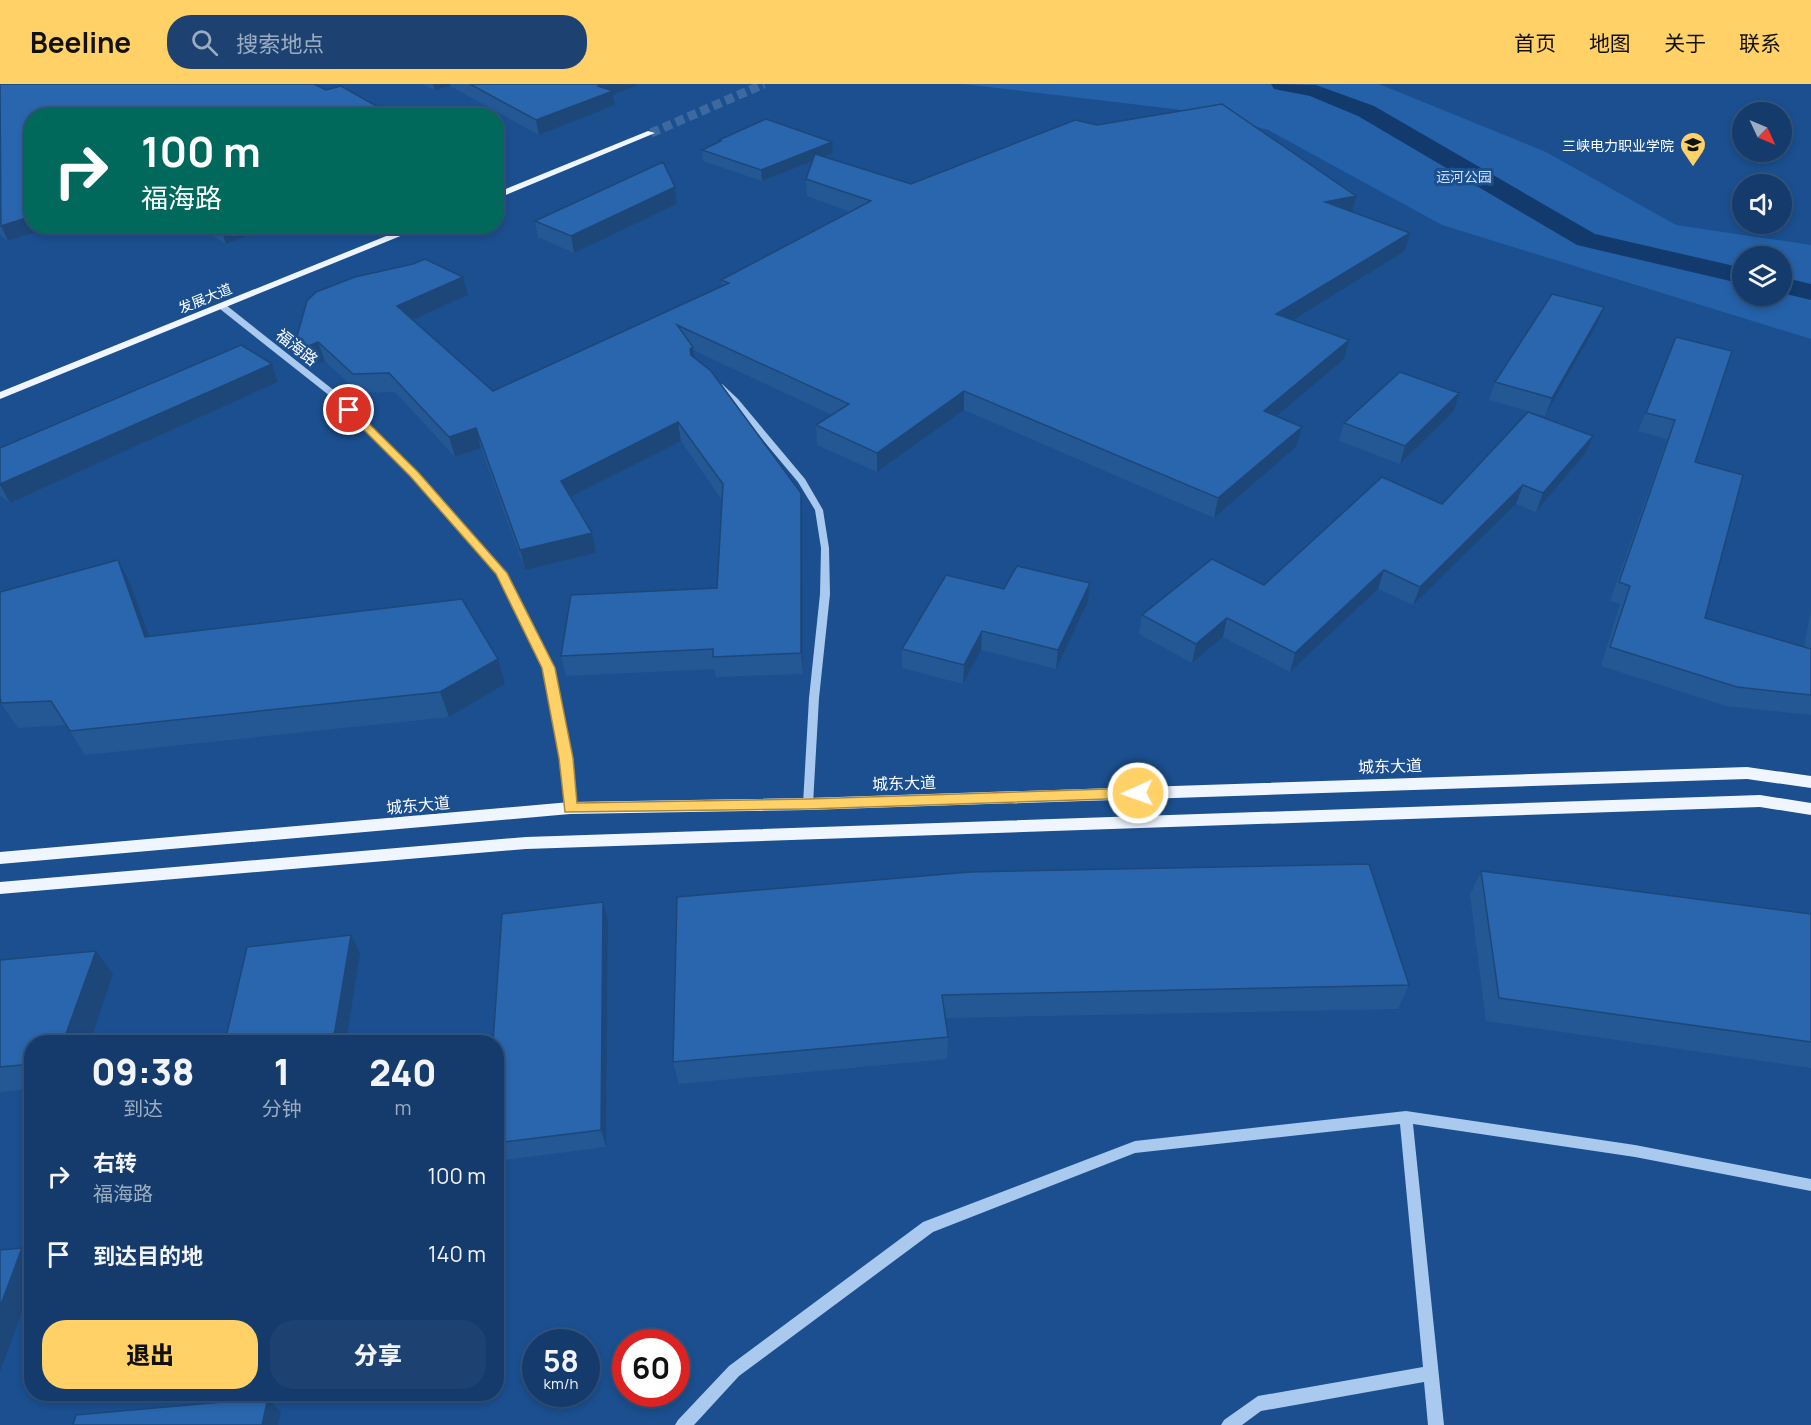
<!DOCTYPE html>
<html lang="zh">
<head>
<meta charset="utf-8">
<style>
  :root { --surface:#143b6b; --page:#1d4271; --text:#f1f3f6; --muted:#9dadc1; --line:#33557e; --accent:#ffd166 }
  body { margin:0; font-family:Manrope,"Noto Sans SC",sans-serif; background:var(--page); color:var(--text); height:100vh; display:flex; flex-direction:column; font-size:22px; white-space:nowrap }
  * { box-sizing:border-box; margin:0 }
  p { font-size:20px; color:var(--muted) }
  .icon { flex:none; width:33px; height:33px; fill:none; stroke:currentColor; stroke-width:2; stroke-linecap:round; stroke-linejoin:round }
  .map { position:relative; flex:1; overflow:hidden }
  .panel { position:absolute; left:24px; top:951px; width:480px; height:366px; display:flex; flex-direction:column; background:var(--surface); border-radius:24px; box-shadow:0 3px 9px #0003,0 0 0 2px var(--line) }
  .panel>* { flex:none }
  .top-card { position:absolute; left:24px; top:24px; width:480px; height:126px; border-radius:24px; box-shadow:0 3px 9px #0003,0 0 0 2px var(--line); background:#00695c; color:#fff; overflow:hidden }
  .needle { width:39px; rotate:134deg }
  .tools { position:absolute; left:1732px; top:18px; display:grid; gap:12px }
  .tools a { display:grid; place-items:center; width:60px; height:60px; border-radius:50%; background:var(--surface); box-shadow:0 3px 9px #0003,0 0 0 2px var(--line); font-size:30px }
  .speed { position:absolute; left:522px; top:1245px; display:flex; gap:12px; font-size:30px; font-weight:700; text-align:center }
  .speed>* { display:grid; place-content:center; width:78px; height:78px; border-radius:50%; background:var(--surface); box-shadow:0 3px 9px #0003,0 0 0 2px var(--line); line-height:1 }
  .speed small { font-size:15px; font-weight:400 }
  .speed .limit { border:9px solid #d22; background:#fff; color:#111 }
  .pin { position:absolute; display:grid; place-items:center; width:51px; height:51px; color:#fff; margin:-26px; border:3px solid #fff; border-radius:50%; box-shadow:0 2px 6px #0007 }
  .me { position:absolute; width:66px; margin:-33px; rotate:268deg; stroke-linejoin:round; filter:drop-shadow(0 0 4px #0008) }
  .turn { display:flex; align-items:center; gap:21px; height:126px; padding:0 18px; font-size:27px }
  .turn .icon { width:78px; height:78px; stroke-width:2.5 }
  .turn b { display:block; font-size:42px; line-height:51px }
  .eta { display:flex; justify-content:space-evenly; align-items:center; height:102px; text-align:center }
  .eta b { font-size:36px; font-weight:800; line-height:42px }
  .primary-button { display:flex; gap:12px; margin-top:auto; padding:12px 18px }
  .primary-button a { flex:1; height:69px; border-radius:24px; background:var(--accent); color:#111; font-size:24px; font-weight:800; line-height:69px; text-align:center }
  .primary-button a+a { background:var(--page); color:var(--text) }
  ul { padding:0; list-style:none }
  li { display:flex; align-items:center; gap:18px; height:78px; padding:0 18px }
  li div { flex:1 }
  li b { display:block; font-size:22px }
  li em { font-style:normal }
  header { display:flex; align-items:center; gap:36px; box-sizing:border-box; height:84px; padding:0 30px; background:var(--accent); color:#111 }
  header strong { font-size:28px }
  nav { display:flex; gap:33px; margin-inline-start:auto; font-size:21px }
  .search { width:420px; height:54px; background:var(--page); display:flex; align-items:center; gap:15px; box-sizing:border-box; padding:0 21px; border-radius:24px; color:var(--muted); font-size:22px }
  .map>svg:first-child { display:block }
  .green { fill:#2461a8; fill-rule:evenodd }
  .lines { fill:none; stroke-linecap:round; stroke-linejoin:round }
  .canal { fill:#123a6d; fill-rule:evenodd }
  .major-tunnel { stroke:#3d69a0; stroke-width:9; stroke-dasharray:9 4.5; stroke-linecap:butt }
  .minor { fill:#a9c9ee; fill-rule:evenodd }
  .major { fill:#f0f6ff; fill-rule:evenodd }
  .wall { fill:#245895 }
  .shaded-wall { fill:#1d4779 }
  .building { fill:#2a66ad; stroke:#1d4779; stroke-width:1.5 }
  .route { fill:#ffd166; stroke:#a68842; stroke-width:1.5 }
  .labels { text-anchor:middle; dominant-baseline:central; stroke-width:6; stroke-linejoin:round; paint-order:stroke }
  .far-poi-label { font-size:14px; fill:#fff; stroke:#1b4f8f; text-anchor:end }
  .far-park-label { font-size:14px; fill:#cfe3fa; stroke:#1b4f8f }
  .far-street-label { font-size:14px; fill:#fff; stroke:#1b4f8f }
  .street-label { font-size:16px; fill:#fff; stroke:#1b4f8f }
</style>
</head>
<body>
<header>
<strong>Beeline</strong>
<div class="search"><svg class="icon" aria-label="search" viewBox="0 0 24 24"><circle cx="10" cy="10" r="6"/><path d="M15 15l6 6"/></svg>搜索地点</div>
<nav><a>首页</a><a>地图</a><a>关于</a><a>联系</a></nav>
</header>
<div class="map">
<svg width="1811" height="1341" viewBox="0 0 1811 1341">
  <rect width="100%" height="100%" fill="#1b4f8f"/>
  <path class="green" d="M 963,0 L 1379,0 L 1546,68 L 1676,141 L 1811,161 L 1811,255 L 1442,141 L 1268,46 L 1207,29 ZM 1743,172 L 1782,172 L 1782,212 L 1743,212 Z"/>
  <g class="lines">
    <path class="canal" d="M 1271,0 L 1316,1 L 1374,22 L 1595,150 L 1743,184 L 1743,200 L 1577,161 L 1358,32 L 1310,12 L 1274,5 Z
      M 1782,193 L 1811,200 L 1811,216 L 1782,209 Z"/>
    <path class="major-tunnel" d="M 651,49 L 764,0"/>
    <path class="minor" d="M 220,221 L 226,221 L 336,308 L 417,388 L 504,487 L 553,584 L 571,674 L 575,724 L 574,727 L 566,727 L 565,724 L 561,674 L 543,584 L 497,490 L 411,392 L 330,312 L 220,225 Z
      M 716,300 L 722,300 L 738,315 L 805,395 L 823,426 L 829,464 L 830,510 L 819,614 L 813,720 L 812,723 L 804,723 L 803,720 L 809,614 L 820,510 L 821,464 L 815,426 L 798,398 L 732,319 L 716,304 Z
      M 1406,1027 L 1635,1061 L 1811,1095 L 1811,1107 L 1635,1073 L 1413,1040 L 1444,1341 L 1428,1341 L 1424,1298 L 1261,1327 L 1242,1341 L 1221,1341 L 1224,1336 L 1258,1312 L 1423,1283 L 1400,1040 L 1135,1069 L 933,1148 L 739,1292 L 694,1341 L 675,1341 L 678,1336 L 729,1282 L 923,1138 L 1135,1057 Z"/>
    <path class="major" d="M 648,47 L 655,49 L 496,115 L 496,109 Z
      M 411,142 L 425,142 L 0,315 L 0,308 Z
      M 1747,683 L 1811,692 L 1811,704 L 1747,695 L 808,726 L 570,730 L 0,780 L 0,768 L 570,718 L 808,714 Z
      M 1760,711 L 1811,719 L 1811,731 L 1760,723 L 526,765 L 0,810 L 0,798 L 526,753 Z"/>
  </g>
  <path class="wall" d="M 0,0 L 394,32 L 32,32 L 32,142 L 55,142 L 8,157 L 0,151 Z
    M 423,0 L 636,0 L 636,2 L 613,11 L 615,21 L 539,51 L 450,2 L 435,6 Z
    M 719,56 L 832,58 L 833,69 L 823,72 L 911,100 L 1352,128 L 1410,149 L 1405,167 L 1292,236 L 1344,275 L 1276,332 L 1302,343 L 1297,362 L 1214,434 L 964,326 L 877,388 L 817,361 L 816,341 L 832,331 L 693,266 L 694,273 L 802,429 L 803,590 L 716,593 L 714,585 L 566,592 L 561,572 L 717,504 L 722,416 L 681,357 L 571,413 L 592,449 L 596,469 L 525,486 L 481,364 L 455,373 L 395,308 L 359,309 L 325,277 L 309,284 L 302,278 L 295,259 L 468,211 L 413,236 L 493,307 L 722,203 L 721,196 L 851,128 L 807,112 L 806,95 L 812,77 L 762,97 L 703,77 L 702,66 L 719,58 Z
    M 675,103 L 677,120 L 574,169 L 538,153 L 535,137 Z
    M 196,142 L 273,142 L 226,160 Z
    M 1597,240 L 1545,332 L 1489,316 L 1495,298 Z
    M 1676,253 L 1695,378 L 1705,534 L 1804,563 L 1811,525 L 1811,631 L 1726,622 L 1601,582 L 1620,520 L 1610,517 L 1667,355 L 1638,347 Z
    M 272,280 L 278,298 L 10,419 L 0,411 L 0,364 Z
    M 1454,327 L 1400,380 L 1339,357 L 1344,339 Z
    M 1585,370 L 1536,428 L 1516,420 L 1413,521 L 1378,505 L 1290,588 L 1223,553 L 1192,579 L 1139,550 L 1142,531 L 1264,501 L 1442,420 Z
    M 1090,499 L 1088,518 L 1056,585 L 981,566 L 963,600 L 902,584 L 902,565 L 1004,505 Z
    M 131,501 L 149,552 L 505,600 L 449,633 L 85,671 L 66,641 L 18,644 L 1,619 Z
    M 1481,787 L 1811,830 L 1811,984 L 1486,937 L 1470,811 Z
    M 677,813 L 1409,901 L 1398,925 L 945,934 L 948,953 L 947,975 L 679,1000 L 673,978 Z
    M 608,837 L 606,1063 L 496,1077 L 496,958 Z
    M 0,876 L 113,890 L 32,958 L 32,1005 L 0,1008 Z"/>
  <path class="shaded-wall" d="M 433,0 L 450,0 L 450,2 L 435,6 Z
    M 602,0 L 636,0 L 636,2 L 613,11 L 615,21 L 539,51 L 536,36 Z
    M 832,58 L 833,69 L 762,97 L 761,86 Z
    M 675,103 L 677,120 L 574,169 L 571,152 Z
    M 1356,112 L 1352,129 L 1325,118 Z
    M 32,132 L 32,142 L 55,142 L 8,157 L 1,142 Z
    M 225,142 L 273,142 L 226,160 L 221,144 Z
    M 1410,149 L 1405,167 L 1272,249 L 1276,230 Z
    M 463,193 L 468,211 L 402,241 L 397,222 Z
    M 1604,223 L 1597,240 L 1545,332 L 1552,314 Z
    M 1349,256 L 1344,275 L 1259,347 L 1264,327 Z
    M 318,258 L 325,277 L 309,284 L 302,265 Z
    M 693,263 L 695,282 L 693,284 L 690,265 Z
    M 272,280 L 278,298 L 10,419 L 0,401 L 0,400 Z
    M 964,307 L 964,326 L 877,388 L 877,369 Z
    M 1459,309 L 1454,327 L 1400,380 L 1405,362 Z
    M 678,338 L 681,357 L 565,416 L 561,397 Z
    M 1302,343 L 1297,362 L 1214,434 L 1218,414 Z
    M 476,344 L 481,364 L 455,373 L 449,353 Z
    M 1593,352 L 1585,370 L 1536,428 L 1543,409 Z
    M 1523,401 L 1516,420 L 1413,521 L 1420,503 Z
    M 801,409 L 802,429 L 803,590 L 801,569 Z
    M 592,449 L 596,469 L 525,486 L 520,466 Z
    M 118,476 L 131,501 L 158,577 L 145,553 Z
    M 1384,486 L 1378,505 L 1290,588 L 1295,569 Z
    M 1090,499 L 1088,518 L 1056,585 L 1058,566 Z
    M 1227,534 L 1223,553 L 1192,579 L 1196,560 Z
    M 982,547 L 981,566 L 963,600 L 964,581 Z
    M 498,575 L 505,600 L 449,633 L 440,608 Z
    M 603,818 L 608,837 L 606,1063 L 601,1046 Z
    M 351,851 L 360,869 L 346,958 L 333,958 Z
    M 96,867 L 113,890 L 90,958 L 63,958 Z
    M 22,1164 L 32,1173 L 32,1200 L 0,1288 L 0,1223 Z
    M 268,1314 L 281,1328 L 278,1341 L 262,1341 Z"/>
  <path class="building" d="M 0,0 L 314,0 L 326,6 L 341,2 L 394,32 L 32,32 L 32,132 L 1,142 Z
    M 470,0 L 602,0 L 598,2 L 613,7 L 536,36 Z
    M 1222,20 L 1356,112 L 1325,118 L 1410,149 L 1276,230 L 1349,256 L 1264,327 L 1302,343 L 1218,414 L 964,307 L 877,369 L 816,341 L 849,320 L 677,241 L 693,263 L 690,265 L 691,271 L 711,287 L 801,409 L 801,569 L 713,573 L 713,565 L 561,572 L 571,511 L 717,504 L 723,400 L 678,338 L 561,397 L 592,449 L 520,466 L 476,344 L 449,353 L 389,289 L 353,290 L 318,258 L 302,265 L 295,259 L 307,217 L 316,208 L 355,193 L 413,180 L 425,175 L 463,193 L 397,222 L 493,307 L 729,199 L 721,196 L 871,117 L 806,95 L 815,70 L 911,100 L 1075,36 L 1097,41 Z
    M 766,35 L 832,58 L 761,86 L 702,66 L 721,57 L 719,56 Z
    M 663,78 L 675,103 L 571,152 L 535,137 Z
    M 1552,210 L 1604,223 L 1552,314 L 1495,298 Z
    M 1676,253 L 1732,267 L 1695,378 L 1743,391 L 1705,534 L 1811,565 L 1811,611 L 1737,603 L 1610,563 L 1630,502 L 1619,498 L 1675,336 L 1646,329 Z
    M 241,261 L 272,280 L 0,400 L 0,364 Z
    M 1400,288 L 1459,309 L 1405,362 L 1344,339 Z
    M 1528,328 L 1593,352 L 1543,409 L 1523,401 L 1420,503 L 1384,486 L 1295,569 L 1227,534 L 1196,560 L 1142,531 L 1212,475 L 1264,501 L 1382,393 L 1442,420 Z
    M 118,476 L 145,553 L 462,515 L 498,575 L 440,608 L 70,647 L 51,617 L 1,619 L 0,612 L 0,508 Z
    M 1017,482 L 1090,499 L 1058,566 L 982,547 L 964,581 L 902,565 L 946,491 L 1004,505 Z
    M 1369,780 L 1409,901 L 942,911 L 948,953 L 673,978 L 677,813 L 970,788 Z
    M 1481,787 L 1811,830 L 1811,958 L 1499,914 Z
    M 603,818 L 601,1046 L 496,1059 L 496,958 L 493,958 L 502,830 Z
    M 351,851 L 333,958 L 225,958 L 247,863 Z
    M 96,867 L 63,958 L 32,958 L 32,980 L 0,983 L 0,876 Z
    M 22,1164 L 0,1223 L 0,1166 Z
    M 268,1314 L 262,1341 L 73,1341 L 76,1331 Z"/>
  <path class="route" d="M 349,323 L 353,324 L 418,388 L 507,489 L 555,584 L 573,674 L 577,719 L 808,715 L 1138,704 L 1145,709 L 1138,714 L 808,725 L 565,728 L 559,674 L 542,584 L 496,490 L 410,392 L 346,328 L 346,324 Z"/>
  <defs>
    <symbol id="university-pin" viewBox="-11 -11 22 30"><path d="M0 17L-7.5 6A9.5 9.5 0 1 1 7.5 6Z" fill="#ffd166" stroke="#1b4f8f"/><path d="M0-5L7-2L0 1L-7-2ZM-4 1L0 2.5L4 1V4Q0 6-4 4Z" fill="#111"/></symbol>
  </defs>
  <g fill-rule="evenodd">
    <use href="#university-pin" x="1678" y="46" width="30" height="40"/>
  </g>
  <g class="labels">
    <g class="far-poi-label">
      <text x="1674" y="61">三峡电力职业学院</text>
    </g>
    <g class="far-park-label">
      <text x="1464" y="92">运河公园</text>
    </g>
    <g class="far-street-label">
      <text transform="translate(205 214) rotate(-22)">发展大道</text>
    </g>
    <g class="street-label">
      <text transform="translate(297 263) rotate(38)">福海路</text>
      <text transform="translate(1390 682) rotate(-2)">城东大道</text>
      <text transform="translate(904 699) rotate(-2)">城东大道</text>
      <text transform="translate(418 721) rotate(-5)">城东大道</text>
    </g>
  </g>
</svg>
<div class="tools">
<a><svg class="needle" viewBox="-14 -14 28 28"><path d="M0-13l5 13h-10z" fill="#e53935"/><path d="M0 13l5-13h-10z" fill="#9dadc1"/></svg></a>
<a><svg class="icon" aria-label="sound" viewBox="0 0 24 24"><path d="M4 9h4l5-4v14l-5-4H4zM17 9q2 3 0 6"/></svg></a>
<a><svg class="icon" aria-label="layers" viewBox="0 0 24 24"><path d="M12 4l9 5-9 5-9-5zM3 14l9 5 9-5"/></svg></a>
</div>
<div class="speed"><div>58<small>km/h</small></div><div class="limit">60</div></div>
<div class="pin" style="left:349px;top:326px;background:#d93025"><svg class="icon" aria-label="arrive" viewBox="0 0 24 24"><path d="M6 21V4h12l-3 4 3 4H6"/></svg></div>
<svg class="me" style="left:1138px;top:709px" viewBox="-20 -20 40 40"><circle r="17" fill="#ffd166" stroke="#fff" stroke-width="3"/><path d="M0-11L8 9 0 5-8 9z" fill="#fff"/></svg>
<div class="top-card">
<div class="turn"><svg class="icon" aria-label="right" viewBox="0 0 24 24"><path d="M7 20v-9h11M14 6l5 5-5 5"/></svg><div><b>100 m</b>福海路</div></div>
</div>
<section class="panel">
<div class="eta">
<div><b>09:38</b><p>到达</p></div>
<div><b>1</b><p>分钟</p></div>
<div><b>240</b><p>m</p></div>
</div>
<ul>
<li><svg class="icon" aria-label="right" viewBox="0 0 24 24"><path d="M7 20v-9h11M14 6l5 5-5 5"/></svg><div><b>右转</b><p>福海路</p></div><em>100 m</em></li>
<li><svg class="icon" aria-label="arrive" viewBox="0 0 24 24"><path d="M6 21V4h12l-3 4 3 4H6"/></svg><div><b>到达目的地</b></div><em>140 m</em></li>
</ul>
<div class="primary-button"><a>退出</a><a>分享</a></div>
</section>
</div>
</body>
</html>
